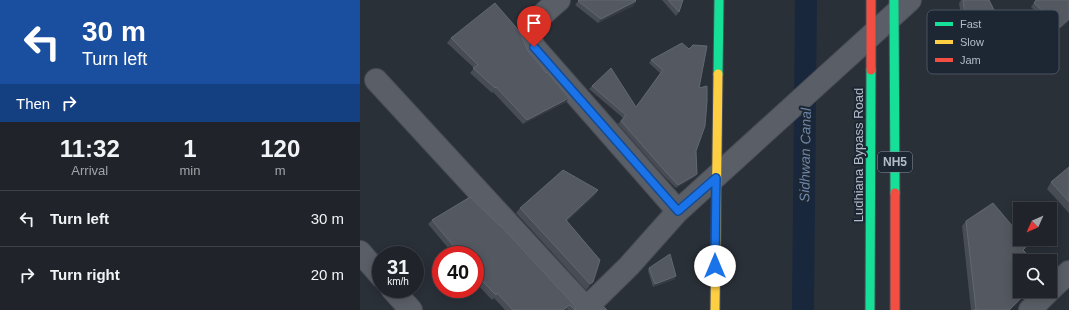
<!DOCTYPE html>
<html lang="en">
<head>
<meta charset="utf-8">
<style>
  :root { --surface:#20242a; --page:#2d3036; --text:#f1f3f6; --muted:#a2a4a8; --line:#3d4147 }
  body { margin:0; font-family:Helvetica,sans-serif; background:var(--page); color:var(--text); height:100vh; display:flex; flex-direction:column; font-size:15px; white-space:nowrap }
  * { box-sizing:border-box; margin:0 }
  p { font-size:13px; color:var(--muted) }
  .icon { flex:none; width:22px; height:22px; fill:none; stroke:currentColor; stroke-width:2; stroke-linecap:round; stroke-linejoin:round }
  .map { position:relative; flex:1; overflow:hidden }
  .sheet { display:flex; flex-direction:column; background:var(--surface); width:360px }
  .sheet>* { flex:none }
  .hud { background:#1a4fa0; color:#fff; overflow:hidden }
  .needle { width:26px; rotate:225deg }
  .controls { position:absolute; left:653px; top:202px; display:grid; gap:8px }
  .controls a { display:grid; place-items:center; width:44px; height:44px; border-radius:0px; background:var(--surface); box-shadow:0 2px 10px #0003,0 0 0 1px var(--line); font-size:20px }
  .speed { position:absolute; left:12px; top:246px; display:flex; gap:8px; font-size:20px; font-weight:700; text-align:center }
  .speed>* { display:grid; place-content:center; width:52px; height:52px; border-radius:50%; background:var(--surface); box-shadow:0 2px 10px #0003,0 0 0 1px var(--line); line-height:1 }
  .speed small { font-size:10px; font-weight:400 }
  .speed .limit { border:6px solid #d22; background:#fff; color:#111 }
  .pin { position:absolute; display:grid; place-items:center; width:34px; height:34px; color:#fff; margin:-41px -17px; border-radius:50% 50% 50% 0; rotate:-45deg; box-shadow:0 0 4px #0007 }
  .pin .icon { rotate:45deg }
  .me { position:absolute; width:44px; margin:-22px; rotate:0deg; stroke-linejoin:round; filter:drop-shadow(0 0 3px #0008) }
  .turn { display:flex; align-items:center; gap:14px; height:84px; padding:0 16px; font-size:18px }
  .turn .icon { width:52px; height:52px; stroke-width:2.5 }
  .turn b { display:block; font-size:28px; line-height:34px }
  .then { display:flex; align-items:center; height:38px; padding:0 16px; background:#0003; gap:8px; font-size:15px }
  .eta { display:flex; justify-content:space-evenly; align-items:center; height:68px; text-align:center }
  .eta b { font-size:24px; font-weight:600; line-height:28px }
  ul { padding:0; list-style:none }
  li { display:flex; align-items:center; gap:12px; height:56px; padding:0 16px; border-top:1px solid var(--line) }
  li div { flex:1 }
  li b { display:block; font-size:15px }
  li em { font-style:normal }
  main { display:flex; flex:1; min-height:0 }
  .map>svg:first-child { display:block }
  .lines { fill:none; stroke-linecap:round; stroke-linejoin:round }
  .canal { stroke:#19273c; stroke-width:22 }
  .street-casing { stroke:#484c55; stroke-width:24 }
  .fast-casing { stroke:#484c55; stroke-width:11 }
  .slow-casing { stroke:#484c55; stroke-width:11 }
  .jam-casing { stroke:#484c55; stroke-width:11 }
  .street { stroke:#5a5e66; stroke-width:22 }
  .fast { stroke:#16e098; stroke-width:9 }
  .slow { stroke:#ffcf43; stroke-width:9 }
  .jam { stroke:#f24e42; stroke-width:9 }
  .wall { fill:#474c55 }
  .shaded-wall { fill:#373c44 }
  .building { fill:#535861; stroke:#626872 }
  .route-casing { stroke:#114b97; stroke-width:10 }
  .route { stroke:#1a73e8; stroke-width:7 }
  .labels { text-anchor:middle; dominant-baseline:central; stroke-width:4; stroke-linejoin:round; paint-order:stroke }
  .shield { fill:#1d2633; stroke:#878f9c; stroke-width:1 }
  .shield-label { font-size:12px; font-weight:bold; fill:#b4bcc9 }
  .street-label { font-size:13px; fill:#b4bcc9; stroke:#1d2633 }
  .water-label { font-size:14px; font-style:italic; fill:#6d86a8; stroke:#1d2633 }
  .key { fill:#1d2633; stroke:#4a5360; stroke-width:1 }
  .key-label { font-size:11px; fill:#b4bcc9 }
</style>
</head>
<body>
<main>
<section class="sheet">
<div class="hud">
<div class="turn"><svg class="icon" aria-label="left" viewBox="0 0 24 24"><path d="M17 20v-9H6M10 6l-5 5 5 5"/></svg><div><b>30 m</b>Turn left</div></div>
<div class="then">Then<svg class="icon" aria-label="right" viewBox="0 0 24 24"><path d="M7 20v-9h11M14 6l5 5-5 5"/></svg></div>
</div>
<div class="eta">
<div><b>11:32</b><p>Arrival</p></div>
<div><b>1</b><p>min</p></div>
<div><b>120</b><p>m</p></div>
</div>
<ul>
<li><svg class="icon" aria-label="left" viewBox="0 0 24 24"><path d="M17 20v-9H6M10 6l-5 5 5 5"/></svg><div><b>Turn left</b></div><em>30 m</em></li>
<li><svg class="icon" aria-label="right" viewBox="0 0 24 24"><path d="M7 20v-9h11M14 6l5 5-5 5"/></svg><div><b>Turn right</b></div><em>20 m</em></li>
</ul>
</section>
<div class="map">
<svg width="709" height="310" viewBox="0 0 709 310">
  <rect width="100%" height="100%" fill="#2a3038"/>
  <g class="lines">
    <path class="canal" d="M 443,310 L 446,0"/>
    <defs>
      <path id="street" d="M 199,0 C 189,9 169,23 170,38 C 171,41 173,44 174,47 L 318,211
        M 16,80 L 226,308
        M 0,252 L 21,276
        M 32,289 L 51,310
        M 690,290 L 709,272
        M 224,310 L 269,266 L 318,211 L 550,0
        M 670,310 L 689,291"/>
      <path id="fast" d="M 534,0 L 535,193
        M 358,74 L 359,0
        M 510,310 L 511,70"/>
      <path id="slow" d="M 355,310 L 358,74"/>
      <path id="jam" d="M 511,70 L 511,0
        M 535,193 L 535,310"/>
    </defs>
    <use href="#street" class="street-casing"/>
    <use href="#fast" class="fast-casing"/>
    <use href="#slow" class="slow-casing"/>
    <use href="#jam" class="jam-casing"/>
    <use href="#street" class="street"/>
    <use href="#fast" class="fast"/>
    <use href="#slow" class="slow"/>
    <use href="#jam" class="jam"/>
  </g>
  <path class="wall" d="M 219,0 L 276,1 L 273,6 L 238,23 L 215,5 Z
    M 302,0 L 323,0 L 319,12 L 316,16 Z
    M 601,0 L 629,0 L 639,20 L 636,24 L 605,44 L 599,3 Z
    M 676,0 L 709,21 L 697,31 L 671,7 Z
    M 91,38 L 168,51 L 186,73 L 209,98 L 206,102 L 163,124 L 133,92 L 132,93 L 110,73 L 114,68 L 87,43 Z
    M 291,60 L 339,88 L 336,151 L 335,177 L 316,188 L 302,174 L 258,124 L 263,118 L 229,89 L 232,86 L 276,107 L 300,73 L 289,63 Z
    M 709,167 L 709,213 L 687,189 L 691,182 Z
    M 238,190 L 234,196 L 207,221 L 240,260 L 229,287 L 226,290 L 156,213 L 160,208 Z
    M 110,197 L 216,310 L 208,310 L 207,309 L 206,310 L 145,310 L 134,298 L 132,300 L 115,282 L 115,255 L 94,255 L 68,224 L 72,220 Z
    M 606,221 L 664,251 L 660,291 L 670,291 L 650,310 L 611,310 L 602,226 Z
    M 289,268 L 315,279 L 293,287 L 288,271 Z"/>
  <path class="shaded-wall" d="M 276,1 L 273,6 L 238,23 L 241,19 Z
    M 709,19 L 709,21 L 697,31 L 700,27 Z
    M 639,20 L 636,24 L 605,44 L 608,39 Z
    M 209,98 L 206,102 L 163,124 L 167,120 Z
    M 337,174 L 335,177 L 316,188 L 318,185 Z
    M 238,190 L 234,196 L 202,226 L 206,220 Z
    M 316,276 L 315,279 L 293,287 L 295,284 Z
    M 668,291 L 670,291 L 650,310 L 649,310 Z
    M 210,305 L 206,310 L 203,310 Z"/>
  <path class="building" d="M 219,0 L 275,0 L 276,1 L 241,19 L 218,1 Z
    M 308,0 L 323,0 L 319,12 Z
    M 603,0 L 629,0 L 639,20 L 608,39 Z
    M 676,0 L 709,0 L 709,19 L 700,27 L 674,3 Z
    M 135,3 L 160,32 L 168,51 L 180,65 L 186,73 L 187,72 L 209,98 L 167,120 L 136,87 L 135,88 L 113,68 L 118,65 L 91,38 Z
    M 322,43 L 329,49 L 333,45 L 347,46 L 339,88 L 347,86 L 347,101 L 345,126 L 336,151 L 337,174 L 318,185 L 305,171 L 261,121 L 266,115 L 232,86 L 251,68 L 276,107 L 303,70 L 291,60 Z
    M 709,167 L 709,202 L 691,182 Z
    M 203,170 L 238,190 L 206,220 L 240,260 L 233,282 L 230,284 L 160,208 Z
    M 110,197 L 140,226 L 140,225 L 215,306 L 216,310 L 215,310 L 210,305 L 203,310 L 153,310 L 137,293 L 136,295 L 115,274 L 115,255 L 101,255 L 72,220 Z
    M 633,203 L 660,235 L 660,239 L 663,239 L 668,245 L 663,250 L 674,261 L 660,261 L 660,291 L 668,291 L 649,310 L 614,310 L 616,309 L 606,221 Z
    M 310,254 L 316,276 L 295,284 L 289,268 Z
    M 244,307 L 247,310 L 240,310 Z"/>
  <g class="lines">
    <defs>
      <path id="route" d="M 174,47 L 318,211 L 356,178 L 355,266"/>
    </defs>
    <use href="#route" class="route-casing"/>
    <use href="#route" class="route"/>
  </g>
  <g class="labels">
    <rect class="shield" x="518" y="152" width="34" height="20" rx="3"/>
    <g class="shield-label">
      <text x="535" y="162">NH5</text>
    </g>
    <g class="street-label">
      <text transform="translate(498 155) rotate(-90)">Ludhiana Bypass Road</text>
    </g>
    <g class="water-label">
      <text transform="translate(445 155) rotate(-89)">Sidhwan Canal</text>
    </g>
  </g>
  <rect x="567" y="10" width="132" height="64" rx="6" class="key"/>
  <rect x="575" y="22" width="18" height="4" fill="#16e098"/>
  <rect x="575" y="40" width="18" height="4" fill="#ffcf43"/>
  <rect x="575" y="58" width="18" height="4" fill="#f24e42"/>
  <g class="key-label">
    <text x="600" y="28">Fast</text>
    <text x="600" y="46">Slow</text>
    <text x="600" y="64">Jam</text>
  </g>
</svg>
<div class="controls">
<a><svg class="needle" viewBox="-14 -14 28 28"><path d="M0-13l5 13h-10z" fill="#e53935"/><path d="M0 13l5-13h-10z" fill="#a2a4a8"/></svg></a>
<a><svg class="icon" aria-label="search" viewBox="0 0 24 24"><circle cx="10" cy="10" r="6"/><path d="M15 15l6 6"/></svg></a>
</div>
<div class="speed"><div>31<small>km/h</small></div><div class="limit">40</div></div>
<div class="pin" style="left:174px;top:47px;background:#d93025"><svg class="icon" aria-label="arrive" viewBox="0 0 24 24"><path d="M6 21V4h12l-3 4 3 4H6"/></svg></div>
<svg class="me" style="left:355px;top:266px" viewBox="-20 -20 40 40"><circle r="19" fill="#fff"/><path d="M0-13L10 11 0 6-10 11z" fill="#1a73e8"/></svg>
</div>
</main>
</body>
</html>
